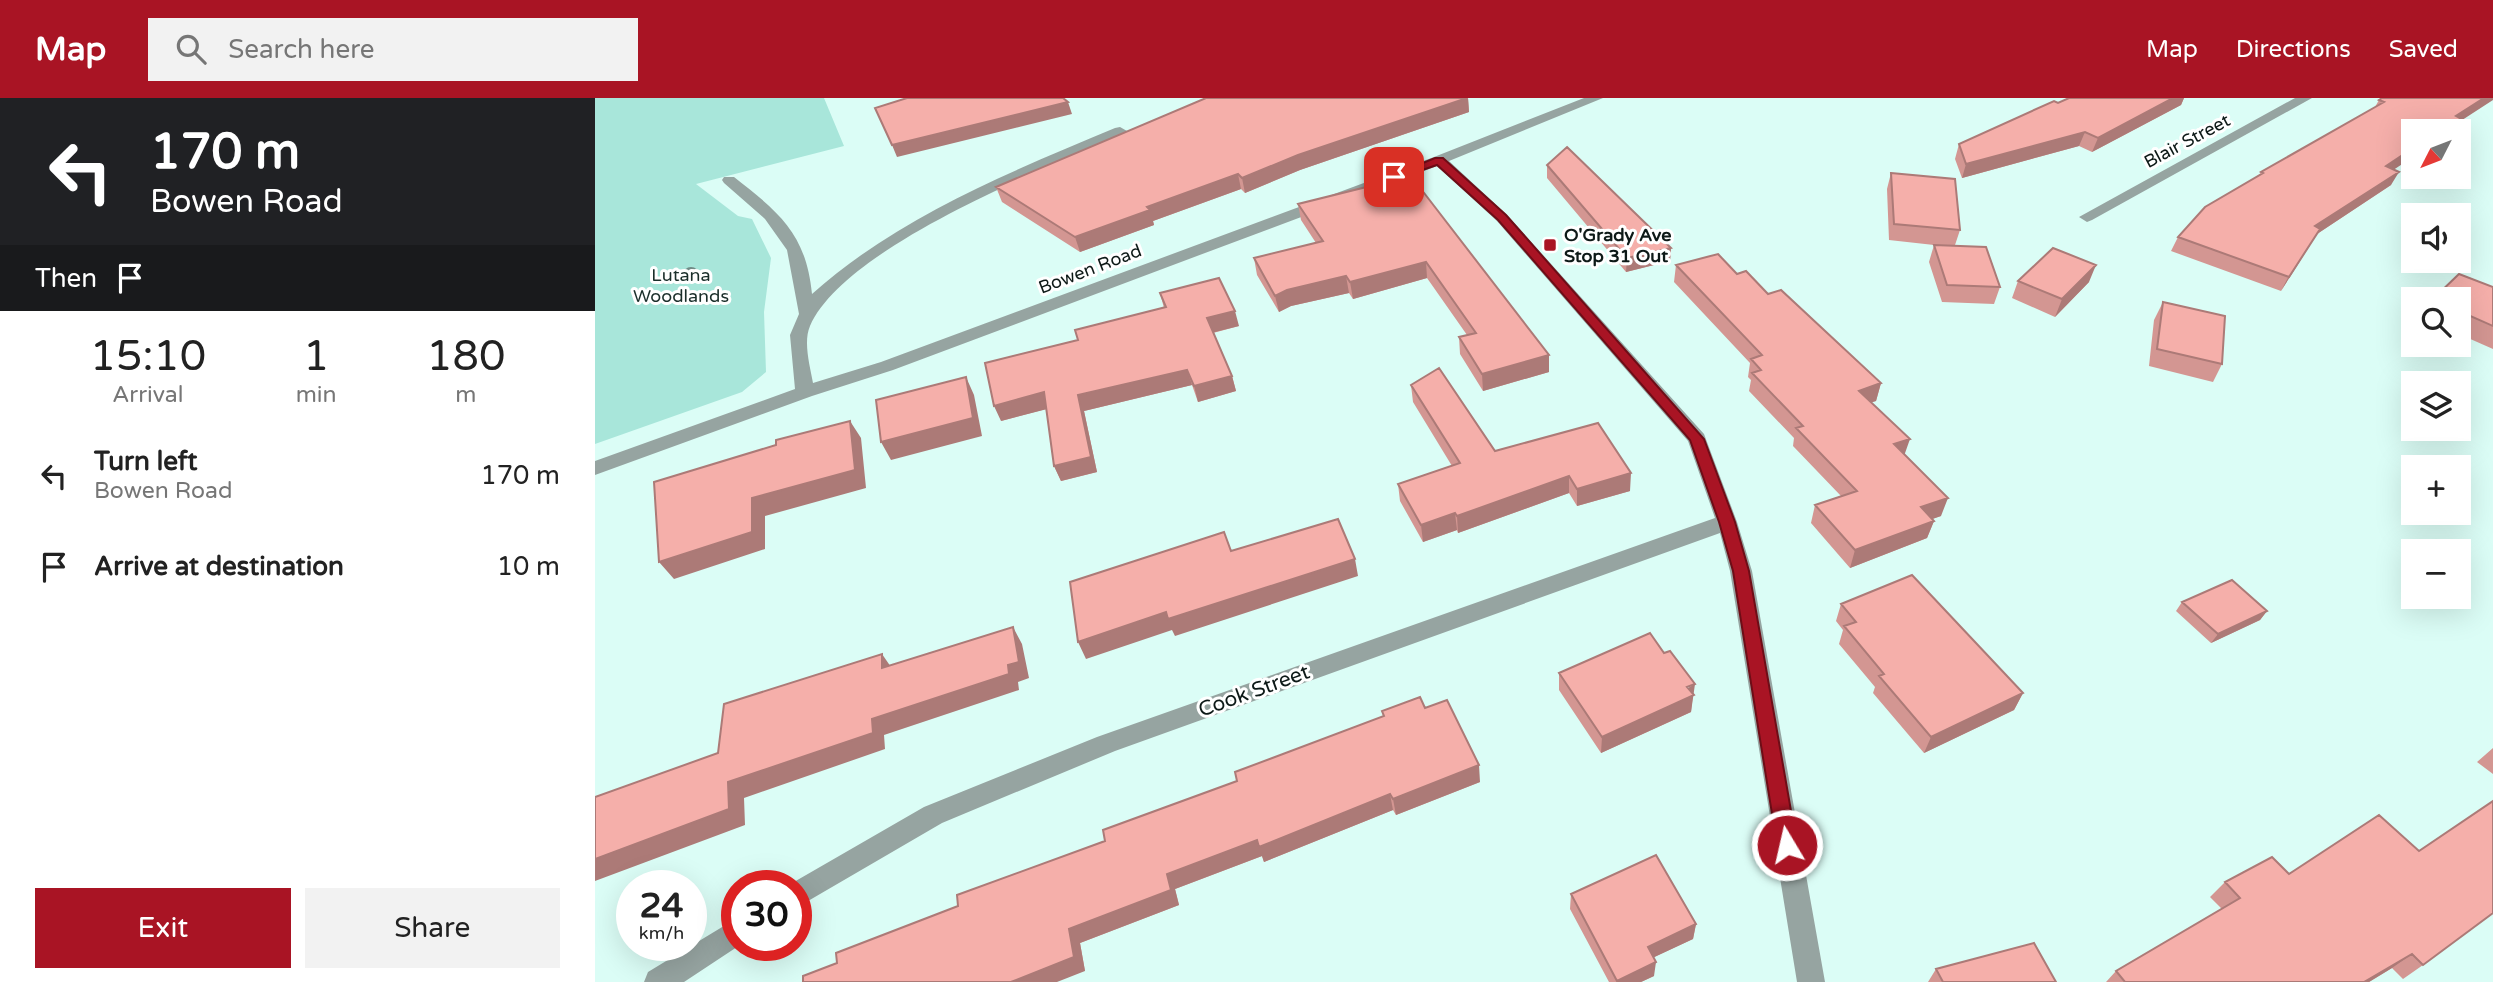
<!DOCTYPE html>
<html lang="en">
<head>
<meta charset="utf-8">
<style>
  :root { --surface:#fff; --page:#f2f2f2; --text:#222; --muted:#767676; --accent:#a91424 }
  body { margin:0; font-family:"Varela Round",sans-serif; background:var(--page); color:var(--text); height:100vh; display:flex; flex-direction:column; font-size:26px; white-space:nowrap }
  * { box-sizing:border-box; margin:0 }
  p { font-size:23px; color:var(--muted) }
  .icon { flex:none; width:38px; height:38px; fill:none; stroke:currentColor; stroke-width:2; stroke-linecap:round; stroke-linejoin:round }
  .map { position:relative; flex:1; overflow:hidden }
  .side { display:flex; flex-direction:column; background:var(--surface); width:595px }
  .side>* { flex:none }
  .top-card { background:#202124; color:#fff; overflow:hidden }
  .needle { width:46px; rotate:228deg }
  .controls { position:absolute; left:1806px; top:21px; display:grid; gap:14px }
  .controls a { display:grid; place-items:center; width:70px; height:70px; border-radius:0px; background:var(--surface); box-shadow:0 7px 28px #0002; font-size:35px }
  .speed { position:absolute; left:21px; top:772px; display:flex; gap:14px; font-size:35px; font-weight:700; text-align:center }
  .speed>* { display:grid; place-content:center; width:91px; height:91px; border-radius:50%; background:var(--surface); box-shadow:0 7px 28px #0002; line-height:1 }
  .speed small { font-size:18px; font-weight:400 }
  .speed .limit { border:10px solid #d22; background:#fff; color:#111 }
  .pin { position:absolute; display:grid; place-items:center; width:60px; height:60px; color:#fff; margin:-30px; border-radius:14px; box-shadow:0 4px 10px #0006 }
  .me { position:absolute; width:77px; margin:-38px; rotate:351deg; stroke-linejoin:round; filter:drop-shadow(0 0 5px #0008) }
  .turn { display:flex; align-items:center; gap:24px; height:147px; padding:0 35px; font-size:32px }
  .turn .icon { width:91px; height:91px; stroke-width:2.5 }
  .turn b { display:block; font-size:49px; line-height:60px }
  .then { display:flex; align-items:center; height:66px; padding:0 35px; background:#0003; gap:14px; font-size:26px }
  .eta { display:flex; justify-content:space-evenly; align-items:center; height:119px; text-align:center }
  .eta b { font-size:42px; font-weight:600; line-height:49px }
  .action { display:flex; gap:14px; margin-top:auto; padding:14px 35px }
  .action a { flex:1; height:80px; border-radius:0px; background:var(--accent); color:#fff; font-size:28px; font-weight:600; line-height:80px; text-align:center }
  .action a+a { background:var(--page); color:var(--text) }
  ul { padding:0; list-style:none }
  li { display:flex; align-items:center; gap:21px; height:91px; padding:0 35px }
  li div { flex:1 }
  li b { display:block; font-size:26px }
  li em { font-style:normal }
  header { display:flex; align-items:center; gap:42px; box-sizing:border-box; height:98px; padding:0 35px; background:var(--accent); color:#fff }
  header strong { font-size:33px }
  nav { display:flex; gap:38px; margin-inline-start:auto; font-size:24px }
  .search { width:490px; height:63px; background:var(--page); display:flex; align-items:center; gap:18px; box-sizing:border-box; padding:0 24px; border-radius:0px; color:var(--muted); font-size:26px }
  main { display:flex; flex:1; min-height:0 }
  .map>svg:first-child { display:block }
  .green { fill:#a8e6da }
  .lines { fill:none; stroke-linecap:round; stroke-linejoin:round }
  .minor { fill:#96a4a1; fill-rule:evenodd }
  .tree { fill:#718b86 }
  .wall { fill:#d39692 }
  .shaded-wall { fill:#ac7a77 }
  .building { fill:#f5afaa; stroke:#ac7a77; stroke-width:2 }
  .route { fill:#a91424; stroke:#6e0d17; stroke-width:2 }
  .poi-dot { fill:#a91424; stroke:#fff; stroke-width:2.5 }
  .labels { text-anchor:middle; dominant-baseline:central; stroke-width:6; stroke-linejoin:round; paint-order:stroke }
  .far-street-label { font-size:18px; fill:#0d1917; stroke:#fff }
  .far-poi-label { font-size:18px; font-weight:bold; fill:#0d1917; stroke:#fff; text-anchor:start }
  .far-park-label { font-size:18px; fill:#1a2e2a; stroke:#fff }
  .street-label { font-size:21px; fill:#0d1917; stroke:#fff }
</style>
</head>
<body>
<header>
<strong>Map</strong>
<div class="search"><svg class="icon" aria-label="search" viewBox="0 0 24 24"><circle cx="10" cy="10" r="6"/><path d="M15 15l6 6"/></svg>Search here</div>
<nav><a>Map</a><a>Directions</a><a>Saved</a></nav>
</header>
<main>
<section class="side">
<div class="top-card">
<div class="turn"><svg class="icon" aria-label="left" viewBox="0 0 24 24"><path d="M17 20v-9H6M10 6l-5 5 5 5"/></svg><div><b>170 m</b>Bowen Road</div></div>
<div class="then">Then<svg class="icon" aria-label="arrive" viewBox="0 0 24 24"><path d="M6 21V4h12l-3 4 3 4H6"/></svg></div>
</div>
<div class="eta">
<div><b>15:10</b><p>Arrival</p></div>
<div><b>1</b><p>min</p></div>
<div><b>180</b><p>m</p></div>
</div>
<ul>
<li><svg class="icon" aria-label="left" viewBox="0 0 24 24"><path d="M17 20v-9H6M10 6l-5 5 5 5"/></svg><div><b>Turn left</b><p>Bowen Road</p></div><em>170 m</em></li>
<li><svg class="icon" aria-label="arrive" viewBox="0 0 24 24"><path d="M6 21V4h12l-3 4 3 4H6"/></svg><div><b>Arrive at destination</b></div><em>10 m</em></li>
</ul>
<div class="action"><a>Exit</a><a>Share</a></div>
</section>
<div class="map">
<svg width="1898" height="884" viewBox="0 0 1898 884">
  <rect width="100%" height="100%" fill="#dbfdf6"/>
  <path class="green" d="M 0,0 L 229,0 L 249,48 L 101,86 L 143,118 L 157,121 L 176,160 L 169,214 L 171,274 L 147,294 L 0,346 Z"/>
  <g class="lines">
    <path class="minor" d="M 989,0 L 1008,0 L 854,63 L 912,117 L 1109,336 L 1142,424 L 1157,473 L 1230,884 L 1202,884 L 1135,473 L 1125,435 L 520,653 L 347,725 L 201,810 L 201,788 L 192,788 L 329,709 L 502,639 L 1120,420 L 1093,343 L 902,123 L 842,68 L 298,272 L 217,298 L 0,377 L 0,363 L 200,291 L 195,237 L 204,216 L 192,152 L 170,121 L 129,85 L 127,82 L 129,79 L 139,79 C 185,115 211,136 217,196 C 303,119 415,74 520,30 L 525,29 L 532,33 C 519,46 479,58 460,66 C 394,95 244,161 215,228 C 208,244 215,268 218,285 L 286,264 L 839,59 Z
      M 1700,0 L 1717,0 L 1497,122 L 1492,124 L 1484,119 Z
      M 142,820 L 142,847 L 145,847 L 89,884 L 49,884 L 53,874 Z"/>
  </g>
  <circle class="tree" cx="96" cy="177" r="8"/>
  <path class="wall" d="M 610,0 L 873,0 L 874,14 L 705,72 L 650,95 L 646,91 L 558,123 L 559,127 L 485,154 L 407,104 L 401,89 L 610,1 Z
    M 1474,0 L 1589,0 L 1586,7 L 1497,54 L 1484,48 L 1367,80 L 1360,61 L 1364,46 Z
    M 1784,2 L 1861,26 L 1799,71 L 1796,87 L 1722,136 L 1686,193 L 1576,153 L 1583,139 L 1664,77 L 1666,74 L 1780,9 Z
    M 952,67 L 1076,150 L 1075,163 L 1031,174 L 952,80 Z
    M 1296,75 L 1365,132 L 1360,147 L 1405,189 L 1399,206 L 1347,204 L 1334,164 L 1339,147 L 1294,142 L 1292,91 Z
    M 816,78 L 954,257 L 954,274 L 888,293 L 865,256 L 864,239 L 872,237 L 832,180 L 758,201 L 754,195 L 696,208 L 684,214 L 662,177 L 659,160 L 721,145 L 706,122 L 703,106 Z
    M 1081,167 L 1142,176 L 1173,196 L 1286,285 L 1281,303 L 1276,304 L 1310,357 L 1346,418 L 1337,421 L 1339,423 L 1332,440 L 1255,470 L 1216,425 L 1220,407 L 1246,398 L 1198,348 L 1199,340 L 1154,293 L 1156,282 L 1153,279 L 1155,265 L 1079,184 Z
    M 1423,183 L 1494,184 L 1460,219 L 1417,200 Z
    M 1898,189 L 1898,251 L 1864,236 L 1864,201 Z
    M 565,195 L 644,228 L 618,235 L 637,278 L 641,293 L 603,304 L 597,287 L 489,313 L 502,374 L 466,383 L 459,368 L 451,311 L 406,323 L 483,242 L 569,210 Z
    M 1568,204 L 1627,266 L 1618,284 L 1554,268 L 1559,222 Z
    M 816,287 L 900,353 L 1035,393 L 982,408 L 974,395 L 863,435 L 862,432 L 828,444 L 805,403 L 803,386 L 857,368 L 818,304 Z
    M 1587,504 L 1672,513 L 1665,522 L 1616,545 L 1581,513 Z
    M 1246,506 L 1428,595 L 1419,612 L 1329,655 L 1278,595 L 1280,589 L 1244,546 L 1248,532 L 1241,523 Z
    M 964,575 L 1098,596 L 1096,614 L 1006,655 L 964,592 Z
    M 830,610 L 885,684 L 801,717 L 798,712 L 669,764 L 667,758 L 580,791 L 584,807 L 485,845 L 490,873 L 242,865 L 363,808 L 788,618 L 787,613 Z
    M 1898,650 L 1898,676 L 1882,664 Z
    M 1784,717 L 1828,867 L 1808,881 L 1797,870 L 1774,884 L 1511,884 L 1521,873 L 1627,811 L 1615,799 L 1630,784 L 1694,776 Z
    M 976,796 L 1101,826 L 1098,841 L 1059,859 L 1059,878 L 1046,884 L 1014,884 L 975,811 Z
    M 1341,871 L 1461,884 L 1333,884 Z"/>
  <path class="shaded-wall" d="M 873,0 L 874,14 L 705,72 L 650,95 L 647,80 L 703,57 Z
    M 1578,0 L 1589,0 L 1586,7 L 1497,54 L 1503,40 Z
    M 1889,0 L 1898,0 L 1898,2 L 1861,26 L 1857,33 L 1845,33 L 1861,18 Z
    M 473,4 L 477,16 L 302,59 L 297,47 Z
    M 1490,34 L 1484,48 L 1367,80 L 1371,66 Z
    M 1818,50 L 1818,59 L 1783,82 L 1791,68 Z
    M 1804,74 L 1796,87 L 1722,136 L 1686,193 L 1720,128 Z
    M 643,76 L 646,91 L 558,123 L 559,127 L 485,154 L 480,139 L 552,109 Z
    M 1076,150 L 1075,163 L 1031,174 L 1032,160 Z
    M 831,164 L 832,180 L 758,201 L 755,184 Z
    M 1501,167 L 1494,184 L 1460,219 L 1467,201 Z
    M 751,178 L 754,195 L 696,208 L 684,214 L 680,198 L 692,192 Z
    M 640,213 L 644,228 L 616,235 L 612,220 Z
    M 954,257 L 954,274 L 888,293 L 887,276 Z
    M 592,272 L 597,287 L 489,313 L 502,374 L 466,383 L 459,368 L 483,297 Z
    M 637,278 L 641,293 L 603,304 L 599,288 Z
    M 371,279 L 379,297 L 387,338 L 296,362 L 286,344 Z
    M 1286,285 L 1281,303 L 1259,310 L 1264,293 Z
    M 449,294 L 456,310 L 406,323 L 399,308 Z
    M 255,323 L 266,340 L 271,390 L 170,418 L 170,451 L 79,481 L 64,464 L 157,400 Z
    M 1315,341 L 1309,358 L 1299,346 Z
    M 1036,375 L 1035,393 L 982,408 L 982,391 Z
    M 974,378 L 974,395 L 863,435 L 862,418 Z
    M 1353,400 L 1346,418 L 1320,427 L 1326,409 Z
    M 860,415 L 862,432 L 828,444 L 826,427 Z
    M 1339,423 L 1332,440 L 1255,470 L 1260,452 Z
    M 760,461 L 763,478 L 580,538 L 577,532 L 491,561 L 483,544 L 571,514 Z
    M 1672,513 L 1665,522 L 1616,545 L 1623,536 Z
    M 418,529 L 427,546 L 434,580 L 423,584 L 424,592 L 289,637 L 290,651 L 149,700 L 150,727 L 0,783 L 0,761 L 133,684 L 277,621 L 413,567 Z
    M 287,556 L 298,572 L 287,570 Z
    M 1100,586 L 1096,614 L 1006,655 L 1007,639 Z
    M 1428,595 L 1419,612 L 1329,655 L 1336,639 Z
    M 884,667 L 885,684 L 801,717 L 798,701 Z
    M 795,696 L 798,712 L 669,764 L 667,758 L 580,791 L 584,807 L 485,845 L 490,873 L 462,884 L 416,884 L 474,831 L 572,776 L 662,742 Z
    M 1101,826 L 1098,841 L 1051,863 L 1053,849 Z
    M 1817,856 L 1797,870 L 1774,884 L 1769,884 Z
    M 1061,864 L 1059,878 L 1046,884 L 1022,884 L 1022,883 Z"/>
  <path class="building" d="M 312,0 L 468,0 L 473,4 L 297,47 L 280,10 Z
    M 611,0 L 872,0 L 703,57 L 647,80 L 643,76 L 552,109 L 555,112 L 480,139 L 401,89 Z
    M 1474,0 L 1578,0 L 1503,40 L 1490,34 L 1371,66 L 1364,46 L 1459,3 L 1463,5 Z
    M 1787,0 L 1889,0 L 1861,18 L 1865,20 L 1845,33 L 1818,33 L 1818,50 L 1791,68 L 1804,74 L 1720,128 L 1725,131 L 1694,179 L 1583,139 L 1610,109 L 1668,75 L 1666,74 L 1789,4 L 1784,2 Z
    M 972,49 L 1076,150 L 1032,160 L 952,67 Z
    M 1296,75 L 1360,81 L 1365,132 L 1299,126 Z
    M 816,78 L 954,257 L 887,276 L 864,239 L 881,235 L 831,164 L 755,184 L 751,178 L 692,192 L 680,198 L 659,160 L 728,143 L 703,106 Z
    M 1339,147 L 1391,149 L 1405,189 L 1352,187 Z
    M 1458,150 L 1501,167 L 1467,201 L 1423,183 Z
    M 1123,156 L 1142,176 L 1151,173 L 1173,196 L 1186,192 L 1286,285 L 1264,293 L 1315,341 L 1299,346 L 1353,400 L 1326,409 L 1339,423 L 1260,452 L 1220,407 L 1262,393 L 1201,330 L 1208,328 L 1157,275 L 1166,272 L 1156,261 L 1167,257 L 1081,167 Z
    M 1864,176 L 1898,189 L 1898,228 L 1864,213 L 1864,201 L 1838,201 Z
    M 624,180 L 640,213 L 612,220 L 637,278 L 599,288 L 592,272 L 483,297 L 496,359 L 459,368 L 449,294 L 399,308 L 390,265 L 483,242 L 480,232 L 571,209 L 565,195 Z
    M 1568,204 L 1630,218 L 1627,266 L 1562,251 Z
    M 844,270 L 900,353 L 1003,325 L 1036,375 L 982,391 L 974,378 L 862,418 L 860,415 L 826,427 L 803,386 L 865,365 L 816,287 Z
    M 371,279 L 378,320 L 286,344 L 281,302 Z
    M 255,323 L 260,372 L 157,400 L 157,434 L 64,464 L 59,384 L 181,347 L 181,342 Z
    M 743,421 L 760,461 L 573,521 L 571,514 L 483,544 L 475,484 L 629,434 L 636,453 Z
    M 1317,477 L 1428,595 L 1336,639 L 1284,578 L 1289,576 L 1249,528 L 1261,524 L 1246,506 Z
    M 1637,482 L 1672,513 L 1623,536 L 1587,504 Z
    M 418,529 L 424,564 L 413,567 L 414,576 L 277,621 L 278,635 L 133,684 L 134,711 L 0,761 L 0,699 L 123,655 L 129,606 L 287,556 L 287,570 Z
    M 1055,535 L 1069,555 L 1075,553 L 1100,586 L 1092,589 L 1099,597 L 1007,639 L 964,575 Z
    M 825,599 L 830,610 L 852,602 L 884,667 L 798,701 L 795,696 L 664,749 L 662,742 L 572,776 L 576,792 L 474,831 L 479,859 L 416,884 L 208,884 L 208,878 L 242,865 L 241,855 L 363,808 L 362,797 L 510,743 L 508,732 L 642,683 L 640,674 L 789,618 L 787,613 Z
    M 1898,703 L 1898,815 L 1828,867 L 1817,856 L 1769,884 L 1530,884 L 1521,873 L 1645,800 L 1630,784 L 1677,759 L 1694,776 L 1784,717 L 1824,753 Z
    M 1061,757 L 1101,826 L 1053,849 L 1061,864 L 1022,883 L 976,796 Z
    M 1439,845 L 1461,884 L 1348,884 L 1341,871 Z"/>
  <path class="route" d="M 840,60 L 848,60 L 911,117 L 1109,341 L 1140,424 L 1154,473 L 1202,747 L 1200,753 L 1192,756 L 1185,753 L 1182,747 L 1138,473 L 1124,424 L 1095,342 L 903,122 L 842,67 L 799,82 L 793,79 Z"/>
  <rect class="poi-dot" x="948" y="140" width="14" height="14" rx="3.5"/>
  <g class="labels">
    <g class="far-street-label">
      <text transform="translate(1592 43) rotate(-28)">Blair Street</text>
      <text transform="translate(495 171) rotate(-21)">Bowen Road</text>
    </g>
    <g class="far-poi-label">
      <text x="969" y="137">O'Grady Ave<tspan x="969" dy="21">Stop 31 Out</tspan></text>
    </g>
    <g class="far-park-label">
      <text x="86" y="177">Lutana<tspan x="86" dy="21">Woodlands</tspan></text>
    </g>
    <g class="street-label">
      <text transform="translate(659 593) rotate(-20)">Cook Street</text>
    </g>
  </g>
</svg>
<div class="controls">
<a><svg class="needle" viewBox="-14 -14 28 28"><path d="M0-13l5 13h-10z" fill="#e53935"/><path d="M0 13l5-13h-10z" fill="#767676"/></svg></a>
<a><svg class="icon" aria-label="sound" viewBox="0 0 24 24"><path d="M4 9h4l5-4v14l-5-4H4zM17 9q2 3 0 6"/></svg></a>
<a><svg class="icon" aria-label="search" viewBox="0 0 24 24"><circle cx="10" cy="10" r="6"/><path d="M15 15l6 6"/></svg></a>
<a><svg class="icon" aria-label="layers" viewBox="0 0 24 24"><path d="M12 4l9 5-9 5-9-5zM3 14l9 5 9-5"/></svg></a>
<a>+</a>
<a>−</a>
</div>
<div class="speed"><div>24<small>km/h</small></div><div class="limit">30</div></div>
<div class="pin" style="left:799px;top:79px;background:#d93025"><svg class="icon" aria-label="arrive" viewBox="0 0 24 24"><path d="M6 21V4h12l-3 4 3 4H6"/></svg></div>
<svg class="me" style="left:1192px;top:747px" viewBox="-20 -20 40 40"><circle r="17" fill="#a91424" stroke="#fff" stroke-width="3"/><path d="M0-11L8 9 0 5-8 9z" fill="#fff"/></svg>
</div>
</main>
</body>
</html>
